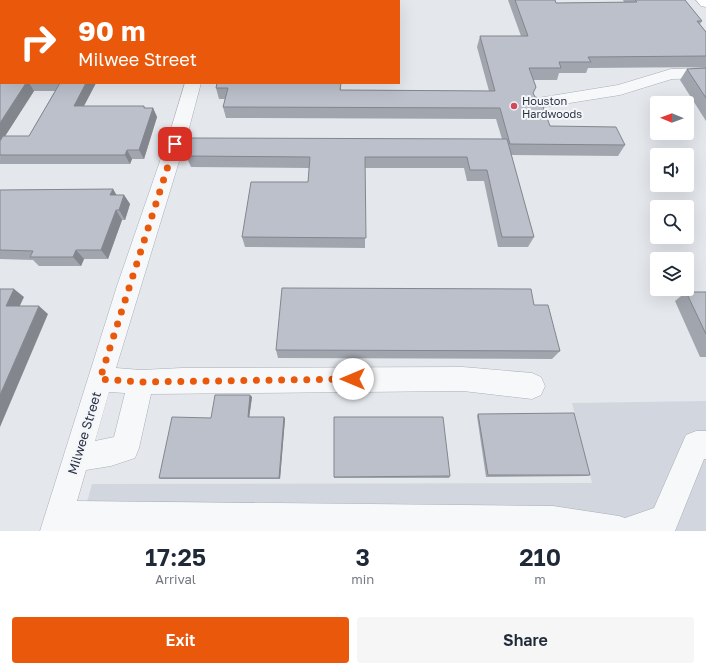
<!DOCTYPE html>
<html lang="en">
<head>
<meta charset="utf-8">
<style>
  :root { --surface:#fff; --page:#f6f6f7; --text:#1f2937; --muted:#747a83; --accent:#ea580c }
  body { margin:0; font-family:"Golos Text",sans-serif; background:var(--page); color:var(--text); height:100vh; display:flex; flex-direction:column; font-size:15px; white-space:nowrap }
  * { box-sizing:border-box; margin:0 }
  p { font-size:13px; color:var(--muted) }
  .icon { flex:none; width:22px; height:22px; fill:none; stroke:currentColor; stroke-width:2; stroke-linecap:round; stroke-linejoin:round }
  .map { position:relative; height:531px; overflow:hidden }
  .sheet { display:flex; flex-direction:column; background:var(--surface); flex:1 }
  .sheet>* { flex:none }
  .hud { position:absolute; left:0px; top:0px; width:400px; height:84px; box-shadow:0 4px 16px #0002; background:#ea580c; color:#fff; overflow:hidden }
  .needle { width:26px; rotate:271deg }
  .tools { position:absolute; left:650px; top:96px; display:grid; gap:8px }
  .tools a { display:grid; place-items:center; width:44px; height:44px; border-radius:4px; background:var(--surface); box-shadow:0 4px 16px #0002; font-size:20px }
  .pin { position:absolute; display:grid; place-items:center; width:34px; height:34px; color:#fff; margin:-17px; border-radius:8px; box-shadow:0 2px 6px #0006 }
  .me { position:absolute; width:44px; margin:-22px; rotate:270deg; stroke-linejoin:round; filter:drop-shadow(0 0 3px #0008) }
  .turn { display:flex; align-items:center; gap:14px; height:84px; padding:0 12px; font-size:18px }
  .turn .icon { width:52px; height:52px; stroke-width:2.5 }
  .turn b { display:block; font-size:28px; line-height:34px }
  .eta { display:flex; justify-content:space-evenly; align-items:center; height:68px; text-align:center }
  .eta b { font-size:24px; font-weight:600; line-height:28px }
  .button { display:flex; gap:8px; margin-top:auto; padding:8px 12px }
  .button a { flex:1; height:46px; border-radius:4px; background:var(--accent); color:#fff; font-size:16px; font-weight:600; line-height:46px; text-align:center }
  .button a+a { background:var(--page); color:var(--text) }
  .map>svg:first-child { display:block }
  .built { fill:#d2d6de }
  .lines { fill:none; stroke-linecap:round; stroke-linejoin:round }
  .minor-casing { stroke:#a9aeb7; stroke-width:1 }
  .major-casing { stroke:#a3abb8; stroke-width:1 }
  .minor { fill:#f7f8fa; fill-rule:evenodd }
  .major { fill:#fff; fill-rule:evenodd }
  .wall { fill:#a1a5ae; fill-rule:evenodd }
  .shaded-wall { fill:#83868d }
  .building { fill:#bbc0ca; stroke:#83868d }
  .route { stroke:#ea580c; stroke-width:7; stroke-dasharray:0 12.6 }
  .poi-dot { fill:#d1495b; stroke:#f4f6f9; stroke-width:1.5 }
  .labels { text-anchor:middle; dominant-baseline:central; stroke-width:4; stroke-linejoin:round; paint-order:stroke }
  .far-poi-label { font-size:11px; fill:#2b3445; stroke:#f4f6f9; text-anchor:start }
  .street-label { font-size:13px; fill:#2b3445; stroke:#f4f6f9 }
</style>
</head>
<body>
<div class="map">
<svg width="706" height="531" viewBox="0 0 706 531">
  <rect width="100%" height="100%" fill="#e4e7ec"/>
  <path class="built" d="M 706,401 L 706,531 L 79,531 L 92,484 L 592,483 L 572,403 Z"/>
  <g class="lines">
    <defs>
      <path id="minor" d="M 25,0 L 41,0 L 24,1 Z
        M 83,0 L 98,0 L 82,1 Z
        M 209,0 L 223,0 L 223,1 L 209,1 Z
        M 365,0 L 381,0 L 364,1 Z
        M 0,23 L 1,23 L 1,31 L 0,31 Z
        M 706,68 L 706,78 L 672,79 L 620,95 L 538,108 L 532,107 L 530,103 L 532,99 L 538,98 L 618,85 L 671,69 Z
        M 185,83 L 201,83 L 188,132 L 116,368 L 141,370 L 182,368 L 463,367 L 532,373 L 541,377 L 545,386 L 541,395 L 532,399 L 463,391 L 151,394 L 139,448 L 135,458 L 111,466 L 86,470 L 77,501 L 553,506 L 619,516 L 625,518 L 654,508 L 686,435 L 696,431 L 706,431 L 706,459 L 704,459 L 675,531 L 40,531 L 117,286 L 170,132 ZM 109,392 L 125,393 L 114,437 L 95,441 Z"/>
      <path id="major" d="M 696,0 L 706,0 L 706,7 L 701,6 Z"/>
    </defs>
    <use href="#minor" class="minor-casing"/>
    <use href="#major" class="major-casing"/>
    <use href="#minor" class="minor"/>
    <use href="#major" class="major"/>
  </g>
  <path class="wall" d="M 508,0 L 555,0 L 556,3 L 624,2 L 623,0 L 685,0 L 702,21 L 700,24 L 706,32 L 706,67 L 588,68 L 586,73 L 559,73 L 557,80 L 533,80 L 536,87 L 533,93 L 550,126 L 625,145 L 618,156 L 511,155 L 534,237 L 528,247 L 498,247 L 484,181 L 467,181 L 464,168 L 365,168 L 365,248 L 245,247 L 242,237 L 308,182 L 309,168 L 191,167 L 186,156 L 502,139 L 496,119 L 226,118 L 223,107 L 225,99 L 219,99 L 216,88 L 217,83 L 341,83 L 341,90 L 489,91 L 477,47 L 480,36 L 521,36 Z
    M 706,68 L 706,121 L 680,80 L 687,69 Z
    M 1,83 L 96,83 L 84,106 L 144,106 L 145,108 L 153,108 L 157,117 L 144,159 L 132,159 L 130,164 L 0,164 ZM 34,91 L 55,91 L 29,136 L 5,136 Z
    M 113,189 L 116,195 L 124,195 L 130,204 L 125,220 L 122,220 L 108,259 L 84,259 L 81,266 L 39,266 L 33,260 L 0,259 L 0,190 Z
    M 686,292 L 706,292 L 706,357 L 700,357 L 675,301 Z
    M 534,305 L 560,351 L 552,359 L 278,358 L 276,350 Z
    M 250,395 L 252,397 L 249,417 L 284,417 L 285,419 L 280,479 L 161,479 L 159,478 L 211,418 Z
    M 478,414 L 590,475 L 587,476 L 486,477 L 477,416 Z
    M 450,476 L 449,478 L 334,478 L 334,477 Z"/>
  <path class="shaded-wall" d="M 0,0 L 12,0 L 12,1 L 1,1 L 1,14 L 0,15 Z
    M 26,83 L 29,83 L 34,91 L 0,144 L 0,123 Z
    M 86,83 L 96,83 L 79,115 L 74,106 Z
    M 153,108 L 157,117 L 144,159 L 139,150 Z
    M 127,150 L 132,159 L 130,164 L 125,155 Z
    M 113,189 L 119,199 L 110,195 Z
    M 124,195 L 130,204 L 125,220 L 119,210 Z
    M 116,210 L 122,220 L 108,259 L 101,250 Z
    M 76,250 L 84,259 L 81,266 L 73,257 Z
    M 14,289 L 24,297 L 16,314 L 6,306 Z
    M 39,306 L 48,314 L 0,427 L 0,395 Z
    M 250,395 L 252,397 L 249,419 L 248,417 Z
    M 284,417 L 285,419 L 280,479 L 279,478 Z"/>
  <path class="building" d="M 99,0 L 168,0 L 167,1 L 98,1 Z
    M 515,0 L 555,0 L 556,3 L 637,2 L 635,0 L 685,0 L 702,21 L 697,21 L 706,32 L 706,56 L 588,57 L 591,62 L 559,62 L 561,68 L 529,68 L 536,87 L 533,93 L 535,97 L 540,98 L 550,126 L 616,127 L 625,145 L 510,144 L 500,108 L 223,107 L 228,88 L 216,88 L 217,83 L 341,83 L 340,90 L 495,91 L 480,36 L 528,36 Z
    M 0,35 L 1,35 L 1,83 L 26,83 L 0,123 Z
    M 706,68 L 706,98 L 687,69 Z
    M 60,83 L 86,83 L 74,106 L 144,106 L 144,108 L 153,108 L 139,150 L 127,150 L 125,155 L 0,155 L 0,141 L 3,136 L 29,136 Z
    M 191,138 L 507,139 L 534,237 L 502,237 L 487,170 L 470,170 L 467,157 L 365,157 L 366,238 L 242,237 L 251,182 L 308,182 L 310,157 L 186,156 Z
    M 113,189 L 110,195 L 124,195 L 119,210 L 116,210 L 101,250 L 76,250 L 73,257 L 30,257 L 33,251 L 0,250 L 0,190 Z
    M 282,288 L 531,289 L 534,305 L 548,305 L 560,351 L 276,350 Z
    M 0,289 L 14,289 L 6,306 L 39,306 L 0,395 Z
    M 686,292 L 706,292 L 706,334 Z
    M 215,395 L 250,395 L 248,417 L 284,417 L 279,478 L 159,478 L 172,417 L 211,418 Z
    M 574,413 L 590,475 L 488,475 L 478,414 Z
    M 334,417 L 443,417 L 450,476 L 334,477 Z"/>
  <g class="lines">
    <path class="route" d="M 175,144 L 100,379 L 141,382 L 353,379"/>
  </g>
  <circle class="poi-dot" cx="514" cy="106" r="4"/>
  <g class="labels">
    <g class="far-poi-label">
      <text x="522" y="100">Houston<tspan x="522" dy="13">Hardwoods</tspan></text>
    </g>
    <g class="street-label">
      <text transform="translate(84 433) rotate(-73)">Milwee Street</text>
    </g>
  </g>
</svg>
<div class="tools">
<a><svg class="needle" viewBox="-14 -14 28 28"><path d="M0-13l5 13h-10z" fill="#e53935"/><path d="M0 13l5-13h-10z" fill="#747a83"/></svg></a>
<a><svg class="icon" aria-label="sound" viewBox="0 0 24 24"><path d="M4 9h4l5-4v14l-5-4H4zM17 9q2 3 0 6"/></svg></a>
<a><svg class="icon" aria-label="search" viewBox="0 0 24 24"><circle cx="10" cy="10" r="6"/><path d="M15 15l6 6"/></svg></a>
<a><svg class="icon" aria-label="layers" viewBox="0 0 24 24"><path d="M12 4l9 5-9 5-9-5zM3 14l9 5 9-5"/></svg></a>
</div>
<div class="pin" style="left:175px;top:144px;background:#d93025"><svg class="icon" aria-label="arrive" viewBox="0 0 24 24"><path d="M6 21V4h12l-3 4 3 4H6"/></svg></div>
<svg class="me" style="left:353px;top:379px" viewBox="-20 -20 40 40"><circle r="19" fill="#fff"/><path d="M0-13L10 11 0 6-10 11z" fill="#ea580c"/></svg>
<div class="hud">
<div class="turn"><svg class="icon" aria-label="right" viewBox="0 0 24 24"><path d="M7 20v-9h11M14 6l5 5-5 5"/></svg><div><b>90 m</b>Milwee Street</div></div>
</div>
</div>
<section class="sheet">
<div class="eta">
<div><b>17:25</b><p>Arrival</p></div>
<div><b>3</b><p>min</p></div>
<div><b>210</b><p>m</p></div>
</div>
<div class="button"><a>Exit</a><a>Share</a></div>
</section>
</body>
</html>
